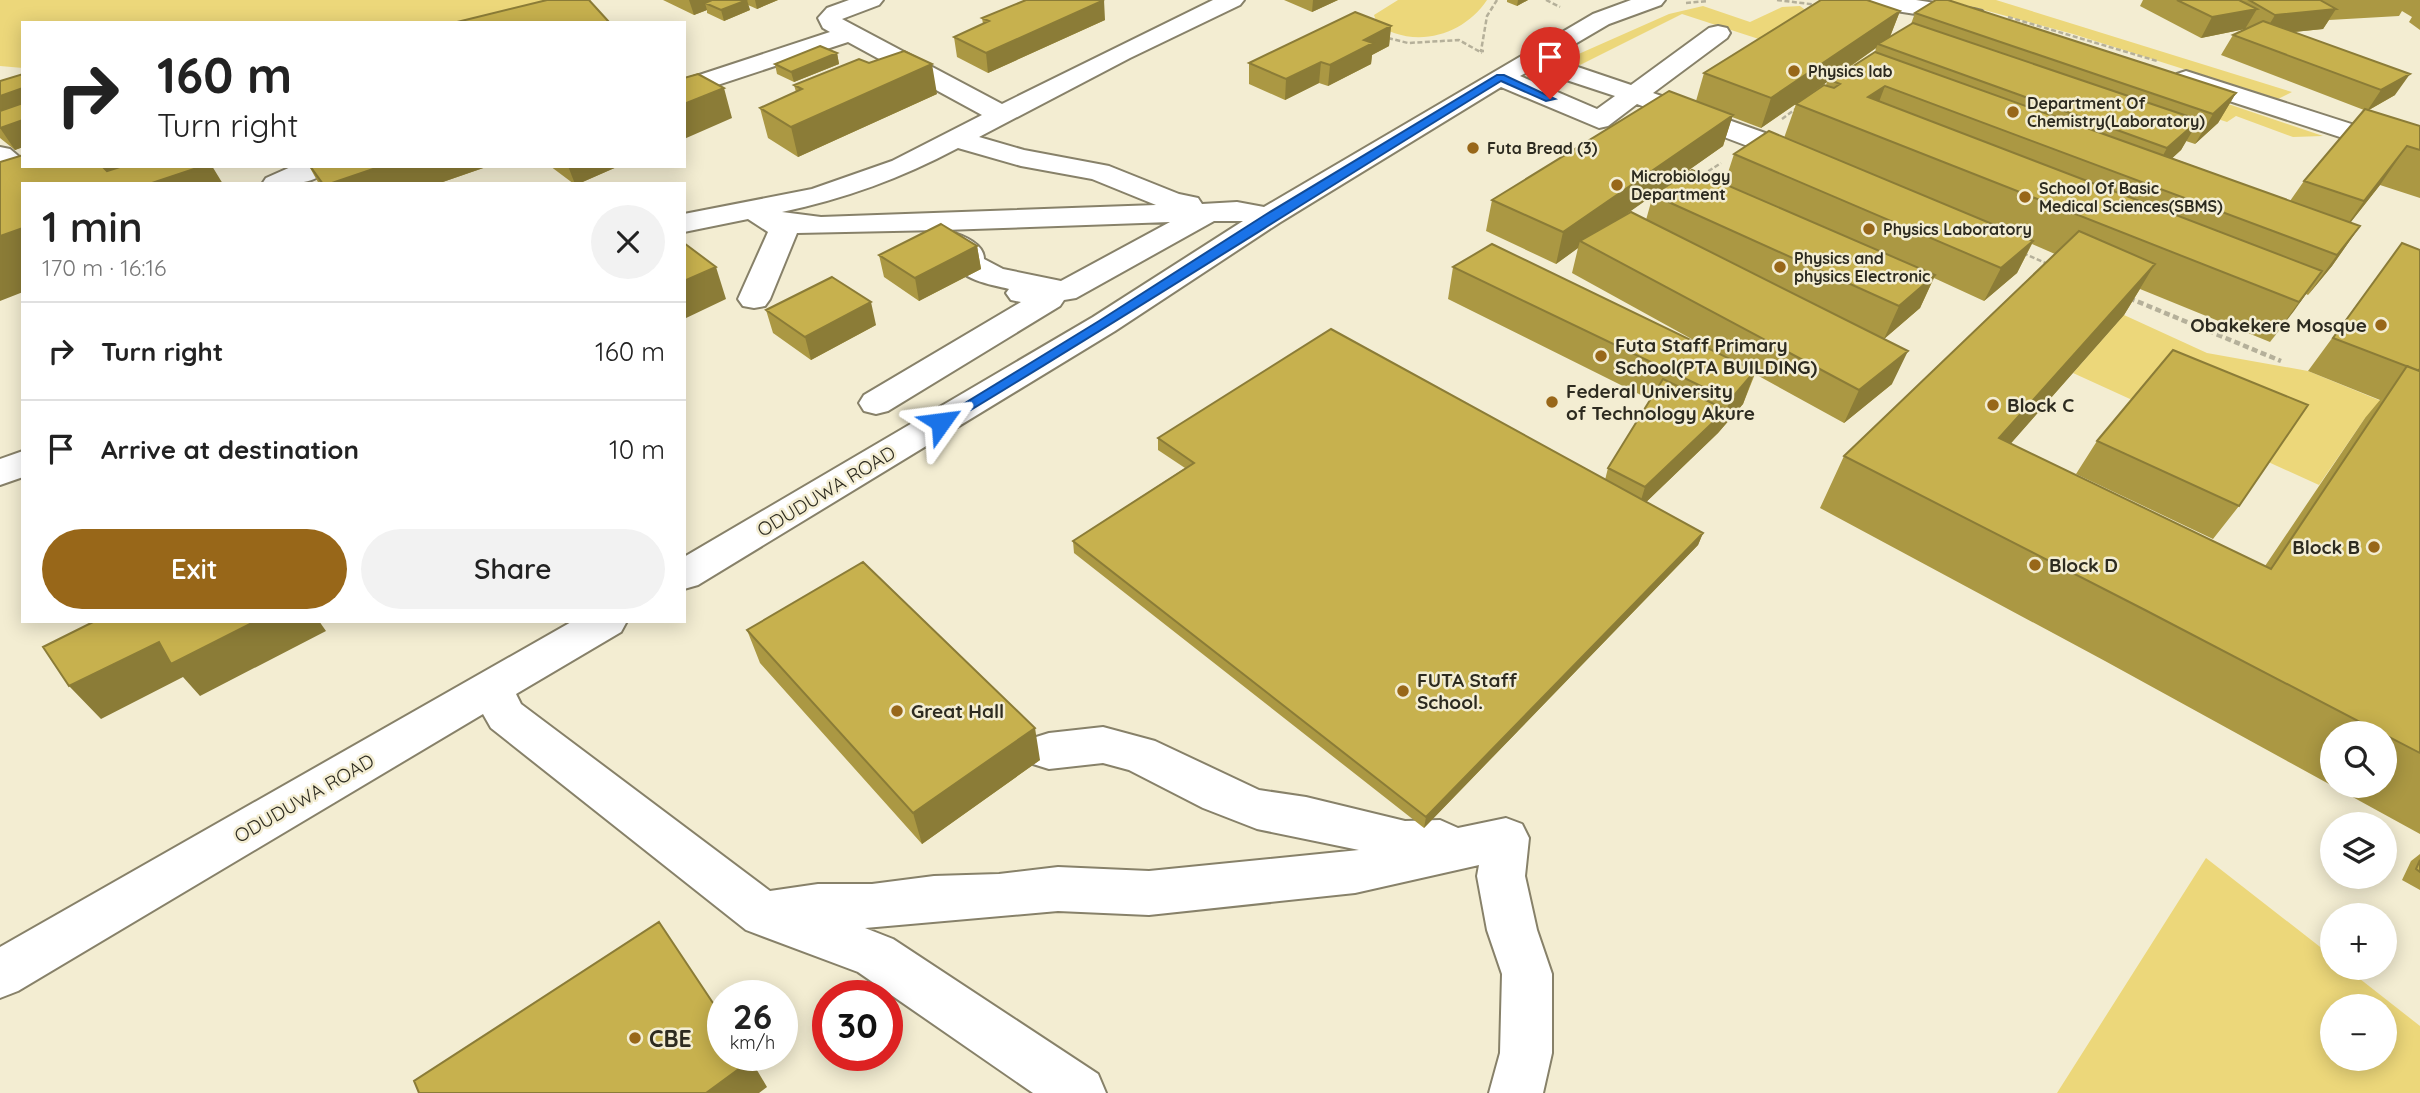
<!DOCTYPE html>
<html lang="en">
<head>
<meta charset="utf-8">
<style>
  :root { --surface:#fff; --page:#f2f2f2; --text:#222; --muted:#767676; --line:#e0e0e0; --accent:#986719 }
  body { margin:0; font-family:Quicksand,sans-serif; background:var(--page); color:var(--text); height:100vh; display:flex; flex-direction:column; font-size:26px; white-space:nowrap }
  * { box-sizing:border-box; margin:0 }
  p { font-size:23px; color:var(--muted) }
  .icon { flex:none; width:38px; height:38px; fill:none; stroke:currentColor; stroke-width:2; stroke-linecap:round; stroke-linejoin:round }
  .map { position:relative; flex:1; overflow:hidden }
  .sheet { position:absolute; left:21px; top:182px; width:665px; height:441px; display:flex; flex-direction:column; background:var(--surface); border-radius:0px; box-shadow:0 4px 18px #0003 }
  .sheet>* { flex:none }
  .banner { position:absolute; left:21px; top:21px; width:665px; height:147px; border-radius:0px; box-shadow:0 4px 18px #0003; background:#fff; color:var(--text); overflow:hidden }
  .tools { position:absolute; left:2320px; top:721px; display:grid; gap:14px }
  .tools a { display:grid; place-items:center; width:77px; height:77px; border-radius:50%; background:var(--surface); box-shadow:0 4px 18px #0003; font-size:35px }
  .speed { position:absolute; left:707px; top:980px; display:flex; gap:14px; font-size:35px; font-weight:700; text-align:center }
  .speed>* { display:grid; place-content:center; width:91px; height:91px; border-radius:50%; background:var(--surface); box-shadow:0 4px 18px #0003; line-height:1 }
  .speed small { font-size:18px; font-weight:400 }
  .speed .limit { border:10px solid #d22; background:#fff; color:#111 }
  .pin { position:absolute; display:grid; place-items:center; width:60px; height:60px; color:#fff; margin:-72px -30px; border-radius:50% 50% 50% 0; rotate:-45deg; box-shadow:0 0 7px #0007 }
  .pin .icon { rotate:45deg }
  .me { position:absolute; width:77px; margin:-38px; rotate:59deg; stroke-linejoin:round; filter:drop-shadow(0 0 5px #0008) }
  .turn { display:flex; align-items:center; gap:24px; height:147px; padding:0 21px; font-size:32px }
  .turn .icon { width:91px; height:91px; stroke-width:2.5 }
  .turn b { display:block; font-size:49px; line-height:60px }
  .round { display:grid; place-items:center; flex:none; width:74px; height:74px; border-radius:37px; background:var(--page) }
  .headline { display:flex; align-items:center; justify-content:space-between; height:119px; padding:0 21px }
  h1 { font-size:42px; font-weight:600; line-height:52px }
  .cta { display:flex; gap:14px; margin-top:auto; padding:14px 21px }
  .cta a { flex:1; height:80px; border-radius:42px; background:var(--accent); color:#fff; font-size:28px; font-weight:600; line-height:80px; text-align:center }
  .cta a+a { background:var(--page); color:var(--text) }
  ul { padding:0; list-style:none }
  li { display:flex; align-items:center; gap:21px; height:98px; padding:0 21px; border-top:2px solid var(--line) }
  li div { flex:1 }
  li b { display:block; font-size:26px }
  li em { font-style:normal }
  .map>svg:first-child { display:block }
  .green { fill:#ecd77a; fill-rule:evenodd }
  .lines { fill:none; stroke-linecap:round; stroke-linejoin:round }
  .minor-casing { stroke:#878169; stroke-width:4 }
  .path-far1 { stroke:#b5b09a; stroke-width:2.5; stroke-dasharray:5 2.5; stroke-linecap:butt }
  .path { stroke:#b5b09a; stroke-width:4.5; stroke-dasharray:6 3.5; stroke-linecap:butt }
  .minor { fill:#fff; fill-rule:evenodd }
  .wall { fill:#ab9843; fill-rule:evenodd }
  .shaded-wall { fill:#8b7c37 }
  .building { fill:#c7b14e; stroke:#8b7c37; stroke-width:2 }
  .route { fill:#1a73e8; stroke:#114b97; stroke-width:2 }
  .poi-dot { fill:#986719; stroke:#f3edd2; stroke-width:2.5 }
  .labels { text-anchor:middle; dominant-baseline:central; stroke-width:5; stroke-linejoin:round; paint-order:stroke }
  .far-poi-label { font-size:16px; font-weight:bold; fill:#2d2b20; stroke:#f3edd2; text-anchor:start }
  .poi-label { font-size:19px; font-weight:bold; fill:#2d2b20; stroke:#f3edd2; text-anchor:start }
  .street-label { font-size:19px; fill:#2d2b20; stroke:#f3edd2 }
  .near-poi-label { font-size:23px; font-weight:bold; fill:#2d2b20; stroke:#f3edd2; text-anchor:start }
</style>
</head>
<body>
<div class="map">
<svg width="2420" height="1093" viewBox="0 0 2420 1093">
  <rect width="100%" height="100%" fill="#f3edd2"/>
  <path class="green" d="M 0,0 L 591,0 L 564,14 L 535,23 L 23,23 L 23,68 L 0,66 Z
    M 1398,0 L 1487,0 C 1467,30 1429,45 1394,33 C 1384,29 1377,26 1374,15 Z
    M 1947,0 L 1996,0 L 2292,92 L 2278,99 L 2073,34 Z
    M 1703,6 L 1750,22 L 1782,7 L 1800,6 L 1818,19 L 1771,43 L 1682,14 L 1572,69 L 1556,64 L 1669,14 Z
    M 1931,25 L 2119,67 L 2323,136 L 2293,137 L 2236,116 L 2227,122 Z
    M 2124,315 L 2207,353 L 2308,371 L 2420,417 L 2420,441 L 2365,418 L 2319,485 L 2073,373 Z
    M 2206,858 L 2333,957 L 2333,968 L 2346,968 L 2420,1026 L 2420,1093 L 2057,1093 ZM 2385,1006 L 2385,1059 L 2333,1059 L 2333,1006 Z"/>
  <g class="lines">
    <defs>
      <path id="minor" d="M 849,0 L 883,0 L 879,5 L 842,19 L 1002,104 L 1213,0 L 1244,0 L 1240,5 L 1130,58 L 979,137 L 1024,150 L 1109,166 L 1179,194 L 1198,198 L 1202,204 L 1237,202 L 1264,207 L 1593,14 L 1631,0 L 1665,0 L 1661,5 L 1609,24 L 1551,58 L 1631,85 L 1709,28 L 1718,26 L 1727,28 L 1730,33 L 1727,38 L 1653,93 L 1765,133 L 1769,139 L 1765,145 L 1755,147 L 1745,145 L 1637,104 L 1608,126 L 1599,128 L 1501,87 L 1279,223 L 1115,331 L 698,585 L 684,589 L 684,557 L 1093,317 L 1243,221 L 1214,221 L 1076,298 L 1064,300 L 1060,306 L 888,411 L 876,414 L 864,411 L 859,403 L 864,395 L 1021,302 L 1011,300 L 1006,293 L 1009,289 C 992,285 953,279 954,256 L 932,245 L 928,239 L 932,233 L 941,230 L 797,233 L 770,299 L 765,306 L 754,308 L 743,306 L 738,299 L 768,232 L 748,219 L 684,232 L 684,214 L 812,189 L 892,161 L 982,115 L 848,42 L 684,96 L 684,80 L 830,32 L 823,28 L 818,18 L 827,8 ZM 1533,69 L 1615,96 L 1597,109 L 1520,76 ZM 958,148 L 1021,166 L 1092,179 L 1156,205 L 821,217 L 782,212 C 844,199 902,178 958,148 ZM 1170,222 L 1061,281 L 1003,269 L 984,259 C 984,242 959,234 944,230 Z
        M 1858,0 L 1916,0 L 1974,9 L 1982,11 L 1986,16 L 1982,21 L 1974,23 L 1870,7 L 1862,5 Z
        M 2186,71 L 2420,146 L 2420,163 L 2177,84 L 2173,79 L 2177,74 Z
        M 0,147 L 10,149 L 23,160 L 23,166 C 33,166 45,174 46,184 L 23,184 L 23,191 L 17,190 L 13,184 L 15,181 L 0,169 Z
        M 293,166 L 331,166 C 316,187 284,184 262,184 L 266,178 Z
        M 23,451 L 23,477 L 0,485 L 0,459 Z
        M 573,621 L 627,621 L 621,632 L 516,694 L 521,704 L 770,891 L 818,884 L 872,884 L 934,876 L 999,874 L 1058,867 L 1149,871 L 1359,850 L 1257,829 L 1203,808 L 1129,770 L 1103,763 L 1049,769 L 1033,764 L 1027,751 L 1033,738 L 1049,733 L 1103,727 L 1155,741 L 1259,790 L 1306,797 L 1405,821 L 1440,820 L 1458,828 L 1506,818 L 1522,824 L 1529,838 L 1525,876 L 1537,930 L 1552,974 L 1552,1053 L 1543,1093 L 1489,1093 L 1500,1053 L 1502,974 L 1487,930 L 1477,876 L 1479,865 L 1355,893 L 1149,915 L 1058,911 L 865,928 L 893,939 L 1098,1074 L 1106,1093 L 1033,1093 L 858,972 L 746,930 L 491,728 L 483,714 L 18,991 L 0,998 L 0,947 Z"/>
    </defs>
    <use href="#minor" class="minor-casing"/>
    <path class="path-far1" d="M 1546,0 L 1560,7
      M 1777,0 L 1818,5
      M 1686,3 L 1708,1
      M 2008,17 L 2157,61
      M 1388,38 L 1408,43 L 1459,40 L 1482,53
      M 1484,51 L 1481,51 L 1487,16 L 1497,0
      M 1782,119 L 1797,108
      M 1720,181 L 1704,174 L 1721,163
      M 2023,253 L 2050,265"/>
    <path class="path" d="M 2129,298 L 2281,361"/>
    <use href="#minor" class="minor"/>
  </g>
  <path class="wall" d="M 663,0 L 778,0 L 757,9 L 748,5 L 750,10 L 724,21 L 707,13 L 707,10 L 694,15 Z
    M 1284,0 L 1338,0 L 1312,12 Z
    M 1507,0 L 1528,0 L 1517,6 L 1507,2 Z
    M 2143,0 L 2420,0 L 2420,30 L 2409,22 L 2412,17 L 2402,11 L 2399,16 L 2329,20 L 2323,29 L 2294,32 L 2395,95 L 2369,110 L 2420,126 L 2420,198 L 2380,185 L 2350,223 L 2360,226 L 2332,266 L 2308,295 L 2306,294 L 2270,342 L 2140,289 L 2124,315 L 2010,444 L 2265,566 L 2365,418 L 2380,400 L 2308,371 L 2402,243 L 2420,250 L 2420,834 L 2105,661 L 1820,508 L 1844,456 L 2055,254 L 2032,244 L 2017,273 L 1984,301 L 1934,278 L 1920,308 L 1884,339 L 1892,384 L 1844,423 L 1755,374 L 1743,404 L 1718,433 L 1646,502 L 1703,533 L 1698,545 L 1424,828 L 1074,553 L 1073,541 L 1185,468 L 1158,450 L 1158,438 L 1605,480 L 1608,468 L 1651,400 L 1448,299 L 1453,267 L 1717,353 L 1572,273 L 1578,248 L 1556,264 L 1486,231 L 1492,200 L 1696,101 L 1704,73 L 1900,11 L 1890,37 L 1911,24 L 1915,13 L 2236,93 L 2218,123 L 2195,144 L 2186,141 L 2181,150 L 2172,158 L 2290,201 L 2304,181 L 2364,110 L 2221,55 L 2233,35 L 2245,29 L 2201,38 L 2140,6 ZM 1876,48 L 1875,52 L 1847,70 L 1845,75 L 1840,74 ZM 1827,82 L 1826,85 L 1809,95 ZM 1796,104 L 1784,138 L 1734,154 L 1724,185 L 1653,195 L 1646,220 L 1623,216 L 1723,146 L 1732,117 L 1761,128 ZM 2333,733 L 2385,733 L 2385,786 L 2333,786 Z
    M 982,18 L 1105,20 L 988,73 L 957,57 L 954,37 L 983,24 Z
    M 1391,26 L 1389,46 L 1372,55 L 1371,64 L 1328,86 L 1319,83 L 1285,100 L 1249,84 L 1249,63 Z
    M 837,53 L 839,64 L 794,82 L 777,74 L 775,64 Z
    M 869,63 L 937,94 L 798,157 L 768,138 L 760,108 L 796,92 L 794,85 Z
    M 23,74 L 23,147 L 15,150 L 0,138 L 0,81 Z
    M 309,166 L 489,166 L 437,184 L 319,184 Z
    M 550,166 L 619,166 L 578,184 L 574,184 Z
    M 977,246 L 981,269 L 919,301 L 884,277 L 879,255 Z
    M 766,310 L 876,325 L 811,360 L 773,333 Z
    M 2097,441 L 2239,506 L 2213,539 L 2076,474 Z
    M 747,630 L 1040,760 L 922,844 L 760,663 Z
    M 2420,854 L 2420,890 L 2402,880 L 2411,861 Z"/>
  <path class="shaded-wall" d="M 689,0 L 733,0 L 705,3 L 707,10 L 694,15 Z
    M 747,0 L 750,10 L 724,21 L 721,10 Z
    M 755,0 L 778,0 L 757,9 Z
    M 1104,0 L 1105,20 L 988,73 L 986,53 Z
    M 1313,0 L 1338,0 L 1312,12 Z
    M 1518,0 L 1528,0 L 1517,6 Z
    M 2257,9 L 2245,29 L 2201,38 L 2212,17 Z
    M 2336,9 L 2323,29 L 2263,35 L 2275,15 Z
    M 1900,11 L 1889,39 L 1878,44 L 1876,48 L 1830,80 L 1828,79 L 1827,82 L 1761,128 L 1771,98 Z
    M 1391,26 L 1389,46 L 1372,55 L 1371,64 L 1328,86 L 1330,65 L 1364,40 Z
    M 837,53 L 839,64 L 794,82 L 791,72 Z
    M 1321,62 L 1319,83 L 1285,100 L 1286,79 Z
    M 932,64 L 937,94 L 798,157 L 791,127 Z
    M 2410,74 L 2395,95 L 2367,111 L 2381,90 Z
    M 1885,86 L 1871,123 L 1868,97 Z
    M 23,88 L 23,114 L 0,122 L 0,96 Z
    M 724,88 L 732,118 L 684,139 L 684,104 Z
    M 2236,93 L 2218,123 L 2195,144 L 2213,114 Z
    M 1733,115 L 1723,146 L 1584,244 L 1580,241 L 1578,248 L 1556,264 L 1563,232 Z
    M 23,120 L 23,147 L 15,150 L 0,128 Z
    M 2199,120 L 2181,150 L 2150,179 L 2167,148 Z
    M 2407,146 L 2380,185 L 2336,241 L 2364,201 Z
    M 98,166 L 212,166 L 223,184 L 110,184 Z
    M 382,166 L 489,166 L 437,184 L 329,184 Z
    M 568,166 L 619,166 L 578,184 L 575,184 Z
    M 2360,226 L 2332,266 L 2308,295 L 2337,255 Z
    M 23,228 L 23,292 L 0,301 L 0,236 Z
    M 2033,241 L 2017,273 L 1984,301 L 2001,268 Z
    M 977,246 L 981,269 L 919,301 L 915,278 Z
    M 2155,264 L 2124,315 L 1969,491 L 1999,438 Z
    M 716,267 L 726,299 L 684,319 L 684,281 Z
    M 2322,271 L 2294,311 L 2270,342 L 2299,302 Z
    M 1935,275 L 1920,308 L 1884,339 L 1899,306 Z
    M 871,302 L 876,325 L 811,360 L 805,337 Z
    M 1908,351 L 1892,384 L 1844,423 L 1859,390 Z
    M 1755,371 L 1743,404 L 1718,433 L 1730,400 Z
    M 1726,410 L 1718,433 L 1638,510 L 1645,487 Z
    M 1703,533 L 1698,545 L 1424,828 L 1426,817 Z
    M 256,621 L 319,621 L 326,631 L 200,696 L 183,677 L 101,719 L 69,686 L 159,642 Z
    M 1035,728 L 1040,760 L 922,844 L 913,813 Z
    M 751,1060 L 767,1087 L 759,1093 L 706,1093 Z"/>
  <path class="building" d="M 547,0 L 589,0 L 609,22 L 605,23 L 453,23 Z
    M 712,0 L 747,0 L 721,10 L 705,3 Z
    M 1026,0 L 1104,0 L 986,53 L 954,37 L 989,21 L 982,18 Z
    M 1821,0 L 1867,0 L 1900,11 L 1771,98 L 1704,73 Z
    M 1936,0 L 1948,0 L 2236,93 L 2213,114 L 1915,13 Z
    M 2177,0 L 2239,0 L 2257,9 L 2212,17 Z
    M 2249,0 L 2320,0 L 2336,9 L 2275,15 Z
    M 1355,12 L 1391,26 L 1364,40 L 1373,43 L 1330,65 L 1321,62 L 1286,79 L 1249,63 Z
    M 2263,21 L 2410,74 L 2381,90 L 2233,35 Z
    M 1913,23 L 2199,120 L 2167,148 L 1878,44 Z
    M 820,46 L 837,53 L 791,72 L 775,64 Z
    M 904,51 L 932,64 L 791,127 L 760,108 L 802,89 L 794,85 L 859,59 L 869,63 Z
    M 1875,52 L 2360,226 L 2337,255 L 1885,86 L 1868,97 L 2322,271 L 2299,302 L 1796,104 L 1824,85 L 1834,88 L 1840,84 L 1828,79 L 1835,72 L 1848,76 L 1855,73 L 1847,70 Z
    M 23,74 L 23,88 L 0,96 L 0,81 Z
    M 698,74 L 724,88 L 684,104 L 684,78 Z
    M 1669,91 L 1733,115 L 1563,232 L 1492,200 Z
    M 23,103 L 23,120 L 0,128 L 0,111 Z
    M 2365,109 L 2420,126 L 2420,150 L 2407,146 L 2364,201 L 2304,181 Z
    M 1769,131 L 2033,241 L 2001,268 L 1734,154 Z
    M 23,155 L 23,166 L 102,166 L 107,171 L 123,166 L 203,166 L 149,184 L 23,184 L 23,228 L 0,236 L 0,162 Z
    M 310,166 L 382,166 L 329,184 L 323,184 Z
    M 1692,170 L 1935,275 L 1899,306 L 1653,195 Z
    M 1631,212 L 1908,351 L 1859,390 L 1580,241 Z
    M 941,224 L 977,246 L 915,278 L 879,255 Z
    M 2079,231 L 2155,264 L 1999,438 L 2271,569 L 2407,366 L 2420,371 L 2420,753 L 2385,735 L 2385,733 L 2381,733 L 2145,610 L 1844,456 Z
    M 684,243 L 716,267 L 684,281 Z
    M 2402,243 L 2420,250 L 2420,368 L 2419,371 L 2333,338 Z
    M 1492,244 L 1755,371 L 1730,400 L 1453,267 Z
    M 832,277 L 871,302 L 805,337 L 766,310 Z
    M 1331,329 L 1703,533 L 1426,817 L 1073,541 L 1194,463 L 1158,438 Z
    M 2173,350 L 2308,405 L 2239,506 L 2097,441 Z
    M 1663,379 L 1726,410 L 1645,487 L 1608,468 Z
    M 863,562 L 1035,728 L 913,813 L 747,630 Z
    M 95,621 L 256,621 L 171,664 L 159,642 L 69,686 L 43,647 Z
    M 2420,860 L 2420,872 L 2416,869 Z
    M 659,922 L 723,1018 L 723,1055 L 747,1055 L 751,1060 L 706,1093 L 419,1093 L 414,1081 Z"/>
  <path class="route" d="M 1497,75 L 1504,75 L 1555,99 L 1546,101 L 1501,81 C 1315,195 1132,313 946,425 L 941,426 L 934,422 L 1099,321 L 1265,215 Z"/>
  <g class="poi-dot">
    <circle cx="1794" cy="71" r="7"/>
    <circle cx="2013" cy="112" r="7"/>
    <circle cx="1473" cy="148" r="7"/>
    <circle cx="1617" cy="185" r="7"/>
    <circle cx="2025" cy="197" r="7"/>
    <circle cx="1869" cy="229" r="7"/>
    <circle cx="1780" cy="267" r="7"/>
    <circle cx="2381" cy="325" r="7"/>
    <circle cx="1601" cy="356" r="7"/>
    <circle cx="1552" cy="402" r="7"/>
    <circle cx="1993" cy="405" r="7"/>
    <circle cx="2374" cy="547" r="7"/>
    <circle cx="2035" cy="565" r="7"/>
    <circle cx="1403" cy="691" r="7"/>
    <circle cx="897" cy="711" r="7"/>
    <circle cx="635" cy="1038" r="7"/>
  </g>
  <g class="labels">
    <g class="far-poi-label">
      <text x="1808" y="71">Physics lab</text>
      <text x="2027" y="103">Department Of<tspan x="2027" dy="18">Chemistry(Laboratory)</tspan></text>
      <text x="1487" y="148">Futa Bread (3)</text>
      <text x="1631" y="176">Microbiology<tspan x="1631" dy="18">Department</tspan></text>
      <text x="2039" y="188">School Of Basic<tspan x="2039" dy="18">Medical Sciences(SBMS)</tspan></text>
      <text x="1883" y="229">Physics Laboratory</text>
      <text x="1794" y="258">Physics and<tspan x="1794" dy="18">physics Electronic</tspan></text>
    </g>
    <g class="poi-label">
      <text x="2367" y="325" text-anchor="end">Obakekere Mosque</text>
      <text x="1615" y="345">Futa Staff Primary<tspan x="1615" dy="22">School(PTA BUILDING)</tspan></text>
      <text x="1566" y="391">Federal University<tspan x="1566" dy="22">of Technology Akure</tspan></text>
      <text x="2007" y="405">Block C</text>
      <text x="2360" y="547" text-anchor="end">Block B</text>
      <text x="2049" y="565">Block D</text>
      <text x="1417" y="680">FUTA Staff<tspan x="1417" dy="22">School.</tspan></text>
      <text x="911" y="711">Great Hall</text>
    </g>
    <g class="street-label">
      <text transform="translate(826 491) rotate(-31)">ODUDUWA ROAD</text>
      <text transform="translate(304 798) rotate(-30)">ODUDUWA ROAD</text>
    </g>
    <g class="near-poi-label">
      <text x="649" y="1038">CBE</text>
    </g>
  </g>
</svg>
<div class="tools">
<a><svg class="icon" aria-label="search" viewBox="0 0 24 24"><circle cx="10" cy="10" r="6"/><path d="M15 15l6 6"/></svg></a>
<a><svg class="icon" aria-label="layers" viewBox="0 0 24 24"><path d="M12 4l9 5-9 5-9-5zM3 14l9 5 9-5"/></svg></a>
<a>+</a>
<a>−</a>
</div>
<div class="speed"><div>26<small>km/h</small></div><div class="limit">30</div></div>
<div class="pin" style="left:1550px;top:99px;background:#d93025"><svg class="icon" aria-label="arrive" viewBox="0 0 24 24"><path d="M6 21V4h12l-3 4 3 4H6"/></svg></div>
<svg class="me" style="left:941px;top:422px" viewBox="-20 -20 40 40"><path d="M0-17L14 15 0 8-14 15z" fill="#1a73e8" stroke="#fff" stroke-width="4"/></svg>
<div class="banner">
<div class="turn"><svg class="icon" aria-label="right" viewBox="0 0 24 24"><path d="M7 20v-9h11M14 6l5 5-5 5"/></svg><div><b>160 m</b>Turn right</div></div>
</div>
<section class="sheet">
<div class="headline"><div><h1>1 min</h1><p>170 m · 16:16</p></div><a class="round"><svg class="icon" aria-label="close" viewBox="0 0 24 24"><path d="M6 6l12 12M18 6L6 18"/></svg></a></div>
<ul>
<li><svg class="icon" aria-label="right" viewBox="0 0 24 24"><path d="M7 20v-9h11M14 6l5 5-5 5"/></svg><div><b>Turn right</b></div><em>160 m</em></li>
<li><svg class="icon" aria-label="arrive" viewBox="0 0 24 24"><path d="M6 21V4h12l-3 4 3 4H6"/></svg><div><b>Arrive at destination</b></div><em>10 m</em></li>
</ul>
<div class="cta"><a>Exit</a><a>Share</a></div>
</section>
</div>
</body>
</html>
